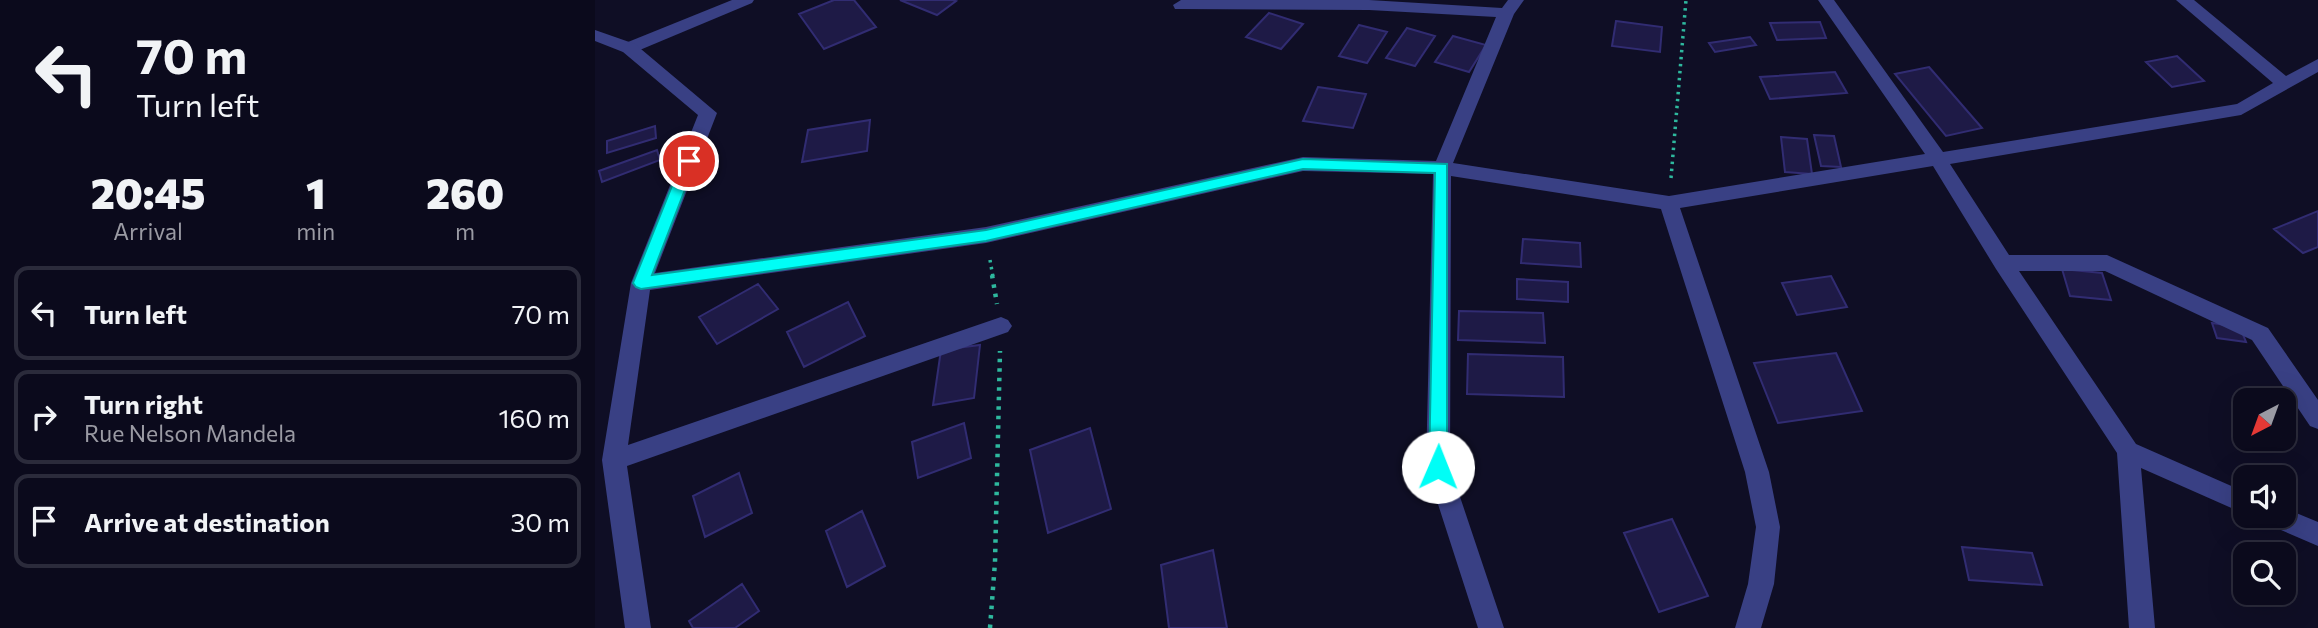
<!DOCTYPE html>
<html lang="en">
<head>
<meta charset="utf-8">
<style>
  :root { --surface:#0b0a1c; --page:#141325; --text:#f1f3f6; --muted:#9a9aa3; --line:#2b2b3b }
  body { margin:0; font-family:Commissioner,sans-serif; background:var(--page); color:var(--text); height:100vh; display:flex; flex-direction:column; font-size:26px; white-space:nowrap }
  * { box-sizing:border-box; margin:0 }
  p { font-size:23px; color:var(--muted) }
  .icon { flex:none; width:38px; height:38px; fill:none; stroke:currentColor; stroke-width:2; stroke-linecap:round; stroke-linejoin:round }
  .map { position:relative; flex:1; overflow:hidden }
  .panel { display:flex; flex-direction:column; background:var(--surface); width:595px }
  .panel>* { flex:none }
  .hud { background:#0b0a1c; color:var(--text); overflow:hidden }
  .needle { width:46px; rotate:221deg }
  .buttons { position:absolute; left:1638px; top:388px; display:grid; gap:14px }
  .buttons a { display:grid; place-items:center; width:63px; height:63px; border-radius:14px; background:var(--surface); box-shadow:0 7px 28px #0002,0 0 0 2px var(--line); font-size:35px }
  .pin { position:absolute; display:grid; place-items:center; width:60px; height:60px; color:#fff; margin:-30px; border:4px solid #fff; border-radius:50%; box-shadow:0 2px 7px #0007 }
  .me { position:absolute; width:77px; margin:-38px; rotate:1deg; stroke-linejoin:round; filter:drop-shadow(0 0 5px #0008) }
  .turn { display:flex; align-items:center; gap:24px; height:147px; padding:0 21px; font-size:32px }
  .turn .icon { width:91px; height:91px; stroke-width:2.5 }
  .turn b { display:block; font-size:49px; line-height:60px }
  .eta { display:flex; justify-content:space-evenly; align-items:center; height:119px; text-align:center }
  .eta b { font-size:42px; font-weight:800; line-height:49px }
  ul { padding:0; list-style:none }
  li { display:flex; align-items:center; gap:21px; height:94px; margin:0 14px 10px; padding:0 7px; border:4px solid var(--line); border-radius:14px }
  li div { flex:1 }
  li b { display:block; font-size:26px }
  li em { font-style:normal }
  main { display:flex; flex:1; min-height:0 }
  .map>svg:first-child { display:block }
  .building { fill:#1e1a46; stroke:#312c72; stroke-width:2 }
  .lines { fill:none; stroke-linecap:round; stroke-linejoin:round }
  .path-far1 { stroke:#2eb89e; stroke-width:3.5; stroke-dasharray:2.5 4.5; stroke-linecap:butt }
  .path { stroke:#2eb89e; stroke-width:4.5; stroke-dasharray:3.5 6; stroke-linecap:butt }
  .lane { fill:#394084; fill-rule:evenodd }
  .street { fill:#394084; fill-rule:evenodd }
  .route { fill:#00fef6; stroke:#00a5a0; stroke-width:2 }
</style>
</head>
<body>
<main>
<section class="panel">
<div class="hud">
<div class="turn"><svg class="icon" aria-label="left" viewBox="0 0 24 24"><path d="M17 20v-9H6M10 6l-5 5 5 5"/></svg><div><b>70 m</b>Turn left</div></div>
</div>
<div class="eta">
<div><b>20:45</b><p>Arrival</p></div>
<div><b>1</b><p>min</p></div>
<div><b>260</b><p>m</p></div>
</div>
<ul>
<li><svg class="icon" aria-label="left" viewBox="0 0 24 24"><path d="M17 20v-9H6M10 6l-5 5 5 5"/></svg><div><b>Turn left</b></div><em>70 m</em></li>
<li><svg class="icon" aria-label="right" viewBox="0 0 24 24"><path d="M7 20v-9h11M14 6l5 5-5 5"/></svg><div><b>Turn right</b><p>Rue Nelson Mandela</p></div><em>160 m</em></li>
<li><svg class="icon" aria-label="arrive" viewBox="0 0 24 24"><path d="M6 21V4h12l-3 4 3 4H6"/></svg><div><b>Arrive at destination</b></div><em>30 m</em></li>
</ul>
</section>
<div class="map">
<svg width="1723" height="628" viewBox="0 0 1723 628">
  <rect width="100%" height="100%" fill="#0f0e25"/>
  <path class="building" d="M 239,0 L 259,0 L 281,27 L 229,49 L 204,14 Z
    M 305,0 L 358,0 L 361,1 L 342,15 Z
    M 674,13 L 708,24 L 686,49 L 651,37 Z
    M 1021,21 L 1067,27 L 1065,52 L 1017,46 Z
    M 1225,22 L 1231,38 L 1182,40 L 1175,23 Z
    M 764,25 L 792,32 L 772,63 L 744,56 Z
    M 812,28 L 840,36 L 820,66 L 791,58 Z
    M 858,36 L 891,45 L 874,72 L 840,62 Z
    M 1155,37 L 1161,45 L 1120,52 L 1114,43 Z
    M 1582,56 L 1609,81 L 1577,87 L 1551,62 Z
    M 1334,67 L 1387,128 L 1351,136 L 1300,74 Z
    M 1240,72 L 1252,93 L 1175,99 L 1165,77 Z
    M 723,87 L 771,94 L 758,128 L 708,121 Z
    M 275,120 L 272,151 L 207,162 L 213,130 Z
    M 60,126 L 61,138 L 12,153 L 12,141 Z
    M 1219,135 L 1239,136 L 1246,167 L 1226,166 Z
    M 1186,137 L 1212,139 L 1217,174 L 1190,172 Z
    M 62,150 L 65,160 L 7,182 L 4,171 Z
    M 1723,211 L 1723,247 L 1708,253 L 1679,229 Z
    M 928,239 L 985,243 L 986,267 L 926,263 Z
    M 1467,269 L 1507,273 L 1516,300 L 1475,296 Z
    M 1236,276 L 1252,307 L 1202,315 L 1187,283 Z
    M 922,279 L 973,282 L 973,302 L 922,299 Z
    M 163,284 L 183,309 L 122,344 L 104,317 Z
    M 253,302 L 270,336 L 209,367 L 192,332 Z
    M 864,311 L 948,313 L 950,343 L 863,340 Z
    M 1617,323 L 1645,327 L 1651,342 L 1622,338 Z
    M 385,345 L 379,398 L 338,405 L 346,350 Z
    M 1241,353 L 1267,411 L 1183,423 L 1159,363 Z
    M 873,354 L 968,357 L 969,397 L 872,394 Z
    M 369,423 L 376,458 L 323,478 L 317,442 Z
    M 495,428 L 516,509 L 453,533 L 435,450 Z
    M 144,473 L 157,513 L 110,537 L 98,496 Z
    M 267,511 L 290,566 L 252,587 L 231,531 Z
    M 1077,519 L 1113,596 L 1064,612 L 1029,533 Z
    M 1367,547 L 1437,553 L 1447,585 L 1374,580 Z
    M 618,550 L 632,628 L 574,628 L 566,565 Z
    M 147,584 L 164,611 L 140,628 L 98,628 L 94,621 Z"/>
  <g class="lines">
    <path class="path-far1" d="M 1076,178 L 1091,0
      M 395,260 L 398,277"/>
    <path class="path" d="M 397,275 L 402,304
      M 395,628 L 400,562 L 405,351"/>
    <path class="lane" d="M 137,0 L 159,0 L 157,3 L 40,52 L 28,52 L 26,48 L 28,44 Z"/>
    <path class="street" d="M 586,0 L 774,0 L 907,8 L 913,0 L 929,0 L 919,14 L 858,163 L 1074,196 L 1330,154 L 1223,0 L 1239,0 L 1348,152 L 1642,104 L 1678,83 L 1581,0 L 1599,0 L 1691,76 L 1723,59 L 1723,72 L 1646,115 L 1355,164 L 1414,255 L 1512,255 L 1673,328 L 1723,400 L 1723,429 L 1715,426 L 1657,340 L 1510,271 L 1424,271 L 1541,444 L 1650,492 L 1650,514 L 1546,468 L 1560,628 L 1534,628 L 1522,453 L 1401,269 L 1338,166 L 1085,208 L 1174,472 L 1185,527 L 1179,584 L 1166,628 L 1140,628 L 1153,584 L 1161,527 L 1150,472 L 1066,209 L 856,176 L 855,467 L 909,628 L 883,628 L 831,467 L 838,174 L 708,171 L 391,243 L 55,290 L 33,445 L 406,317 L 413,320 L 417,326 L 413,332 L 32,466 L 56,628 L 30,628 L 7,460 L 36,283 L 103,115 L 28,52 L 0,41 L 0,30 L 40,44 L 122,113 L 60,273 L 391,227 L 708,157 L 841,161 L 901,17 L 774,10 L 580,9 L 578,5 Z
      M 1689,508 L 1723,522 L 1723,546 L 1672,524 L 1669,516 L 1689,516 Z"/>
  </g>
  <path class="route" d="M 94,156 L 101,161 L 57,275 L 391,230 L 708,159 L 852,164 L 852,467 L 849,472 L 843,475 L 837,472 L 834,467 L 840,173 L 708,169 L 391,241 L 46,289 L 41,287 L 38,283 L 87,161 Z"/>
</svg>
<div class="buttons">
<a><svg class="needle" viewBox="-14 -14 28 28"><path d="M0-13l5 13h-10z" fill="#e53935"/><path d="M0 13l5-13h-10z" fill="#9a9aa3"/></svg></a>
<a><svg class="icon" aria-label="sound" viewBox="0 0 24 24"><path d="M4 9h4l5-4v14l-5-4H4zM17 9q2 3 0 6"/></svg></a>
<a><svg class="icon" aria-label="search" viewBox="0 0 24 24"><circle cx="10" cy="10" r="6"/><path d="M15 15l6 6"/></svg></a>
</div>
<div class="pin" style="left:94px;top:161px;background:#d93025"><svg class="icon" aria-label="arrive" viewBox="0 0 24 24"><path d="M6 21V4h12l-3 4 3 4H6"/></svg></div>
<svg class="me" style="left:843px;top:467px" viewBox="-20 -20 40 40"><circle r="19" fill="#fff"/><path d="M0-13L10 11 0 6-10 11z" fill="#00fef6"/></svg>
</div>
</main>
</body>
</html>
